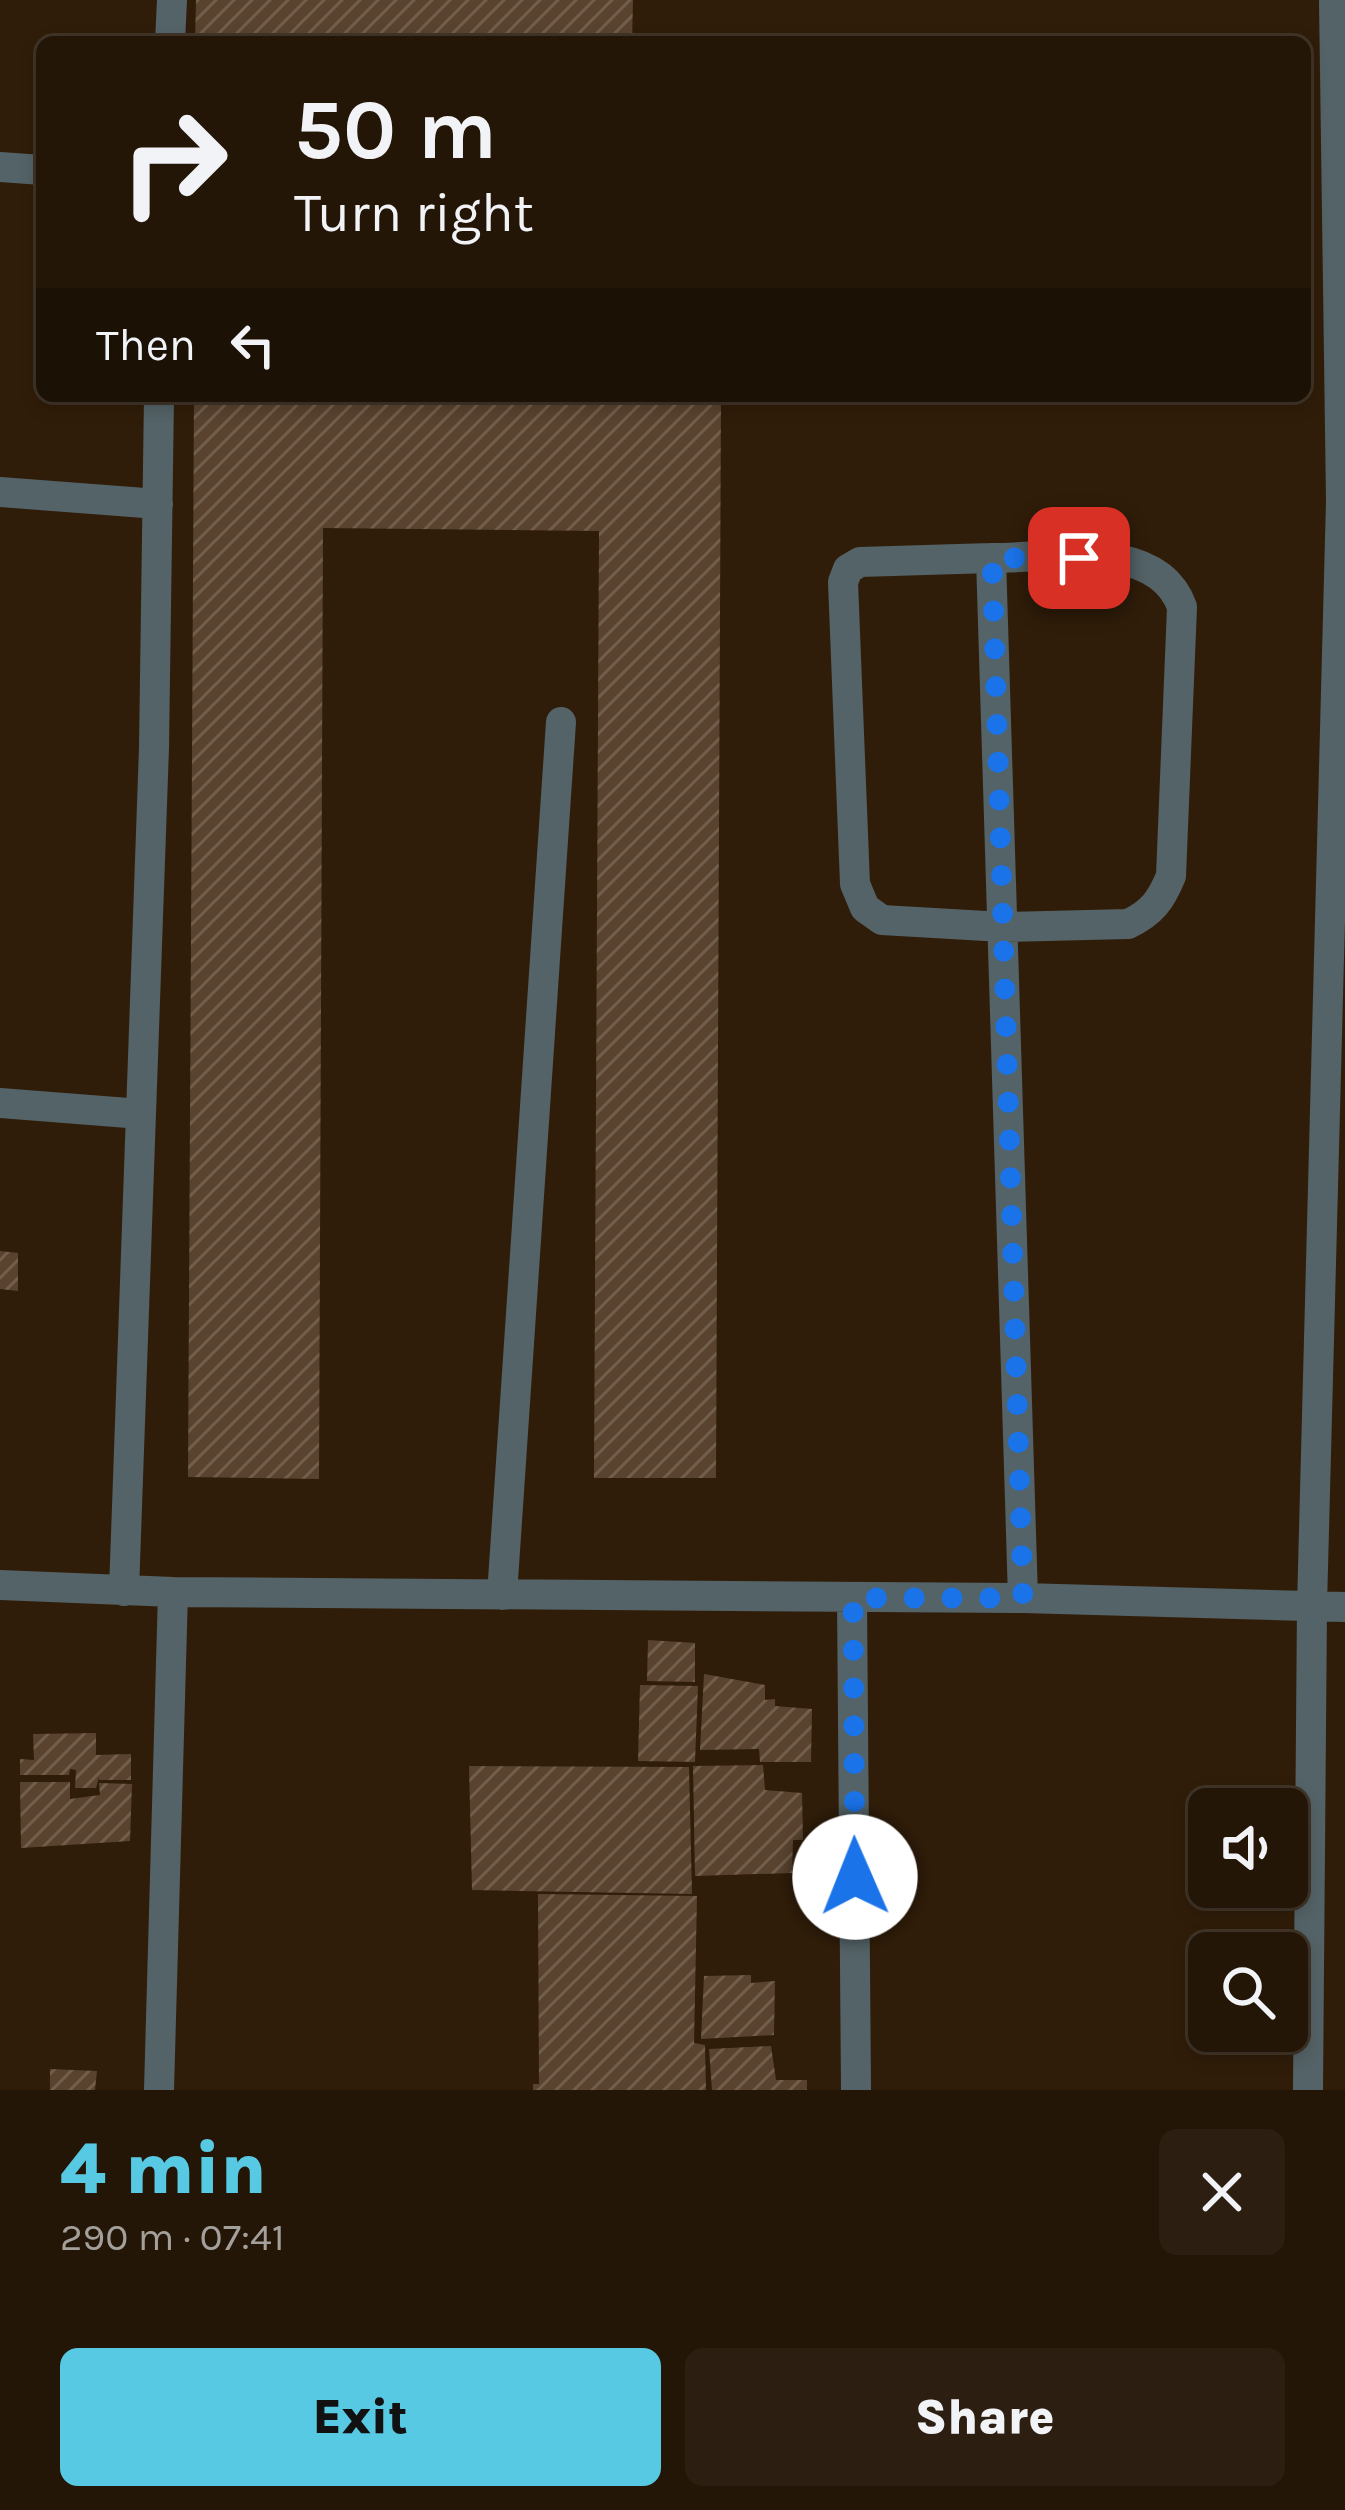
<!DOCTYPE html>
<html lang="en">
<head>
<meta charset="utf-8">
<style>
  :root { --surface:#241607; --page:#2c1f11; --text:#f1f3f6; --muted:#a39f9b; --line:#413528; --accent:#58c9e3 }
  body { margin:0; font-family:Karla,sans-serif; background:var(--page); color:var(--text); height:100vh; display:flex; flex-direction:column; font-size:45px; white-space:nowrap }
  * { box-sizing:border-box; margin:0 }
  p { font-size:39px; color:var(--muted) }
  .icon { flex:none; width:66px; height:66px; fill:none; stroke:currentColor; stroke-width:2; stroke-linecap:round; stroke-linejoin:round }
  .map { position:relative; height:2090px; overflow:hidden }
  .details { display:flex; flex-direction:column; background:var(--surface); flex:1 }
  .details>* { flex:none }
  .top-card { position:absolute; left:36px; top:36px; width:1275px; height:366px; border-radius:18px; box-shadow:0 6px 18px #0003,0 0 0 3px var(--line); background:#241607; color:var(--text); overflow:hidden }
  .buttons { position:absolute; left:1188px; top:1788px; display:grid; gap:24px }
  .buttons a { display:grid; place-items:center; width:120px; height:120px; border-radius:18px; background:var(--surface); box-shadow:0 6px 18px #0003,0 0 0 3px var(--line); font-size:60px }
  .pin { position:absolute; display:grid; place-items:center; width:102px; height:102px; color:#fff; margin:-51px; border-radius:24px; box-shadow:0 6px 18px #0006 }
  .me { position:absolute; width:132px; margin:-66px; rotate:359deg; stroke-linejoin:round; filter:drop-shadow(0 0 9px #0008) }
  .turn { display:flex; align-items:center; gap:42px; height:252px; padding:0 60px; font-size:54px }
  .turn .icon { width:156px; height:156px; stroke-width:2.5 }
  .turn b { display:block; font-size:84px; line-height:102px }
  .then { display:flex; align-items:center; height:114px; padding:0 60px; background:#0003; gap:24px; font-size:45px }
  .round { display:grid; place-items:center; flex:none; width:126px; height:126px; border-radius:18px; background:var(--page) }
  .headline { display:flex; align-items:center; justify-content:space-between; height:204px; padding:0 60px }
  h1 { font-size:72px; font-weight:800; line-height:90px; color:var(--accent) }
  .button { display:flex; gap:24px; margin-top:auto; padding:24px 60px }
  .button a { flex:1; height:138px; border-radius:18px; background:var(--accent); color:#111; font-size:48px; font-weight:800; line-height:138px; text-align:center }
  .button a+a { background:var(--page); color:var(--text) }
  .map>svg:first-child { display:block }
  .building { fill:url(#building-hatch) }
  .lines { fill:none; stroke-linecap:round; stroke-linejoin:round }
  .minor { stroke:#546367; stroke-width:30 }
  .route { stroke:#1a73e8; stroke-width:21; stroke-dasharray:0 37.8 }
</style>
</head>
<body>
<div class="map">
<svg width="1345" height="2090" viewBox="0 0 1345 2090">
  <defs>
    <pattern id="building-hatch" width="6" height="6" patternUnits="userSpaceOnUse" patternTransform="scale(3)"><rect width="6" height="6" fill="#59432f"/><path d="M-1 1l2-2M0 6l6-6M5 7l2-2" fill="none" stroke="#725e4d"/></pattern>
  </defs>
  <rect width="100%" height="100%" fill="#301d09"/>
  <path class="building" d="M 196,0 L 633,0 L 632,42 L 195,42 Z
    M 194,396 L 721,396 L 716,1478 L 594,1478 L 599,531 L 323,528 L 319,1479 L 188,1477 Z
    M 0,1251 L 18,1253 L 18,1291 L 0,1289 Z
    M 648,1640 L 695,1643 L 695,1682 L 647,1681 Z
    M 704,1674 L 765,1685 L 765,1700 L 775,1699 L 775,1706 L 812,1709 L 811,1762 L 760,1762 L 759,1749 L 700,1750 Z
    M 640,1685 L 698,1686 L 695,1762 L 638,1761 Z
    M 96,1733 L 96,1755 L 131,1754 L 131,1780 L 99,1780 L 99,1777 L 96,1788 L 75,1788 L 76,1770 L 70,1769 L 69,1775 L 20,1775 L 20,1759 L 34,1760 L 33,1734 Z
    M 763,1765 L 765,1790 L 802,1793 L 803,1840 L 793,1840 L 792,1873 L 695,1876 L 693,1766 Z
    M 469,1766 L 689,1767 L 692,1894 L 472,1890 Z
    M 20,1782 L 70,1782 L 70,1799 L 100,1795 L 99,1783 L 132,1784 L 130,1841 L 21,1848 Z
    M 538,1894 L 697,1896 L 694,2043 L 705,2045 L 706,2090 L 533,2090 L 533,2084 L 539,2084 Z
    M 751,1975 L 751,1983 L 775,1981 L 774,2035 L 701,2039 L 704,1976 Z
    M 771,2046 L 776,2080 L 807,2080 L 807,2090 L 712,2090 L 709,2049 Z
    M 50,2069 L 97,2071 L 95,2090 L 50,2090 Z"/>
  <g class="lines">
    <path class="minor" d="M 170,42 L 172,0
      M 0,167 L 42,170
      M 0,492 L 158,504
      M 991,558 C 1051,558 1158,538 1182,607 L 1171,876 C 1161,900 1152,913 1128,924 L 1003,927 L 882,920 L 865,908 L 855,884 L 843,582 L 848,569 L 860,562 Z
      M 991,558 L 1023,1598
      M 0,1103 L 141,1114
      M 0,1585 L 173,1592 L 1023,1598 L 1345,1607
      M 124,1591 L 154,748 L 159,396
      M 502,1595 L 561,722
      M 852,1598 L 856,2090
      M 159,2090 L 173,1592
      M 1308,2090 L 1312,1606 L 1341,501 L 1334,0"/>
  </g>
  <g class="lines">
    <path class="route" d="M 855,1877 L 853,1598 L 1023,1598 L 992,558 L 1079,558"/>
  </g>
</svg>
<div class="buttons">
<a><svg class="icon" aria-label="sound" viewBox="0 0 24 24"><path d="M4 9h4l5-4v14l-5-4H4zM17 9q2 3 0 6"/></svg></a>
<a><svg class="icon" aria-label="search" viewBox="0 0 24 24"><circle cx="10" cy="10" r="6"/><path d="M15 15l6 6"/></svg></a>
</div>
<div class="pin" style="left:1079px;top:558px;background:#d93025"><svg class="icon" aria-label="arrive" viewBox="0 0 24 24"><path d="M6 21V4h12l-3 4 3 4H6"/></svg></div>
<svg class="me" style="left:855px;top:1877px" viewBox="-20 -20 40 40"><circle r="19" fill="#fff"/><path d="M0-13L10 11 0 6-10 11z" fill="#1a73e8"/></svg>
<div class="top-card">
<div class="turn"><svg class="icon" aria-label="right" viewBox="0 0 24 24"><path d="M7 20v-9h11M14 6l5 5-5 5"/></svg><div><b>50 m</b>Turn right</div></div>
<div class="then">Then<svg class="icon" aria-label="left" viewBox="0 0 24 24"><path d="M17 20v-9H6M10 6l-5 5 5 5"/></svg></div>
</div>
</div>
<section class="details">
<div class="headline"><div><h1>4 min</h1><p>290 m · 07:41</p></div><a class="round"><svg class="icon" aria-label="close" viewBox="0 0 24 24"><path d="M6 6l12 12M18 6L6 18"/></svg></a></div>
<div class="button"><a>Exit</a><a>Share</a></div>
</section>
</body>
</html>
